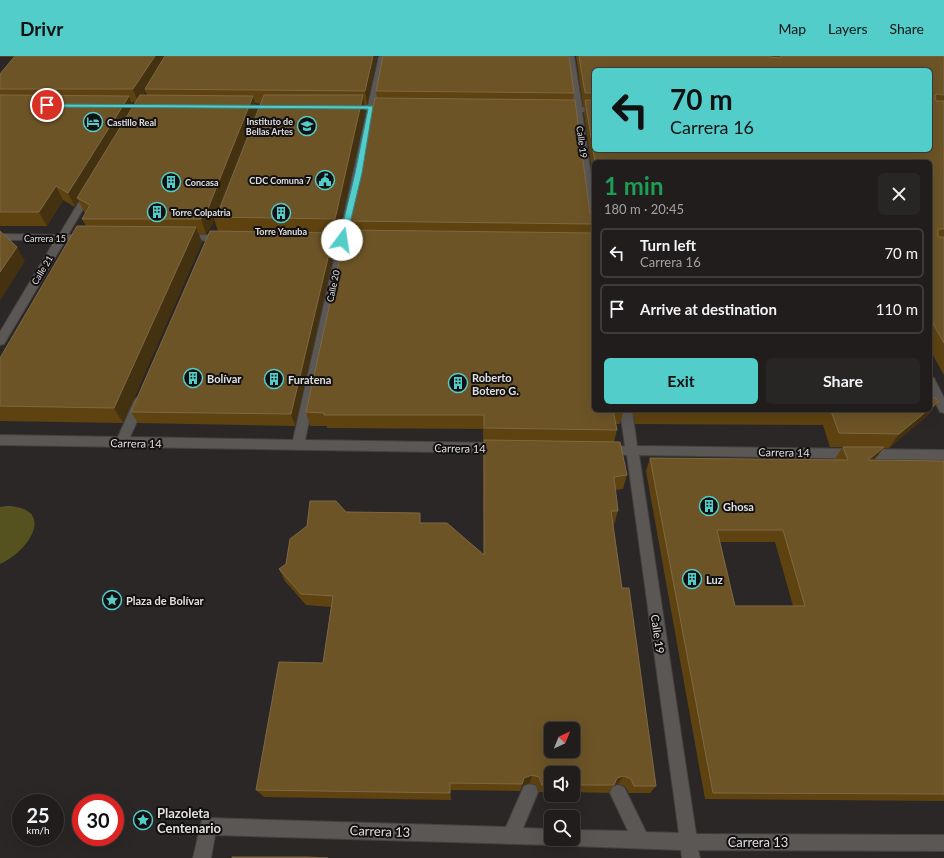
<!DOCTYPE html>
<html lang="en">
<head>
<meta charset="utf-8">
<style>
  :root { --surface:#201d1c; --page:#282625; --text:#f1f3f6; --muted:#a2a2a3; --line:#3d3b3b; --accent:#53cdca }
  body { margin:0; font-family:Lato,sans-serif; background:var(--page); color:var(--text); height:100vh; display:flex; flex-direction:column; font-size:15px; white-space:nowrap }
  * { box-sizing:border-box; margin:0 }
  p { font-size:13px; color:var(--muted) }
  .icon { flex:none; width:22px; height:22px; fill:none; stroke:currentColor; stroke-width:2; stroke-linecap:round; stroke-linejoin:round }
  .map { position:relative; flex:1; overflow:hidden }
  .drawer { position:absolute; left:592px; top:104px; width:340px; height:252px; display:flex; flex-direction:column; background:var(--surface); border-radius:6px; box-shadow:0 4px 16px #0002,0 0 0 1px var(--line) }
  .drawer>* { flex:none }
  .guide { position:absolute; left:592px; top:12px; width:340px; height:84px; border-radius:6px; box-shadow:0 4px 16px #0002,0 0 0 1px var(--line); background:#53cdca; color:#111; overflow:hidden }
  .needle { width:26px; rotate:43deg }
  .buttons { position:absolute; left:544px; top:666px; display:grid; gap:8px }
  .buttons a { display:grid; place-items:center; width:36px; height:36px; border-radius:6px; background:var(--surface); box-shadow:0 4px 16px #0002,0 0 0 1px var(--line); font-size:20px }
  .speed { position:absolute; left:12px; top:738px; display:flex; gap:8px; font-size:20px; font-weight:700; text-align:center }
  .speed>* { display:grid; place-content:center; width:52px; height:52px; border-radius:50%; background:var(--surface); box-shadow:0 4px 16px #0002,0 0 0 1px var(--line); line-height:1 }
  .speed small { font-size:10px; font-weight:400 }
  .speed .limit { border:6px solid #d22; background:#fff; color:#111 }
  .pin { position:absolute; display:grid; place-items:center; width:34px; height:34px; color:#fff; margin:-17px; border:2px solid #fff; border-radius:50%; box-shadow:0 1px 4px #0007 }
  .me { position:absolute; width:44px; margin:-22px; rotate:14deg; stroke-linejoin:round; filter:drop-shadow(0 0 3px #0008) }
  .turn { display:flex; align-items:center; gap:14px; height:84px; padding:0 12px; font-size:18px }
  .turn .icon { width:52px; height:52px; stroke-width:2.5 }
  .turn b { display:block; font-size:28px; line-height:34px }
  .round { display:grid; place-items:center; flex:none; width:42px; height:42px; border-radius:6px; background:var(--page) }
  .head { display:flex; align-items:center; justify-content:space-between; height:68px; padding:0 12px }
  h1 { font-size:24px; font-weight:700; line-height:30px; color:#1e9e55 }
  .action { display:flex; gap:8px; margin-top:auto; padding:8px 12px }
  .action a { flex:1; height:46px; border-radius:6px; background:var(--accent); color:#111; font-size:16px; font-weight:700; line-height:46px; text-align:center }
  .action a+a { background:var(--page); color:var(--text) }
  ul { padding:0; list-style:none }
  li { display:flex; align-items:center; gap:12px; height:50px; margin:0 8px 6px; padding:0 4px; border:2px solid var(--line); border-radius:6px }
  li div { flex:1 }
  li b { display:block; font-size:15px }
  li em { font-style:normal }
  header { display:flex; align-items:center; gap:24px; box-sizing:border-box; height:56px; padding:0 20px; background:var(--accent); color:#111 }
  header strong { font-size:19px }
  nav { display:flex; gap:22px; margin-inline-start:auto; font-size:14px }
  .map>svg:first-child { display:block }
  .green { fill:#56521f }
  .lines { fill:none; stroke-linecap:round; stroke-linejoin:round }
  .minor-casing { stroke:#444241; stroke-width:2 }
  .minor { fill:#5b5755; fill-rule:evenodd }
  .wall { fill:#5e4311; fill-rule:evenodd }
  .shaded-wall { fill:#443110 }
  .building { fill:#6c5427; stroke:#7e6944; fill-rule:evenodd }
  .route { fill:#53cdca; stroke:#368583 }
  .labels { text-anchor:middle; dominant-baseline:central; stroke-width:4; stroke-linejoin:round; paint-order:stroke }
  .far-poi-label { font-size:9px; font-weight:bold; fill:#e1dfde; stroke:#121010; text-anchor:start }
  .far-street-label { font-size:9px; fill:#e1dfde; stroke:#121010 }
  .poi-label { font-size:11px; font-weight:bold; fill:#e1dfde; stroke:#121010; text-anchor:start }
  .street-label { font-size:11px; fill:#e1dfde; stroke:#121010 }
  .near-poi-label { font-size:13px; font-weight:bold; fill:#e1dfde; stroke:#121010; text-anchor:start }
  .near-street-label { font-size:13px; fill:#e1dfde; stroke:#121010 }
</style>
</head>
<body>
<header>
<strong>Drivr</strong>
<nav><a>Map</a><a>Layers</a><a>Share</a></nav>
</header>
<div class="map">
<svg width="944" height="802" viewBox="0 0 944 802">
  <rect width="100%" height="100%" fill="#2b2726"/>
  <path class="green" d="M 6,450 C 57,451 30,495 0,508 L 0,451 Z"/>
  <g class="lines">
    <defs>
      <path id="minor" d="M 379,0 L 385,0 L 376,49 L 389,50 L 393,52 L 389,54 L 375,54 L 349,181 L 359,181 L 364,184 L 359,187 L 347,187 L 305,384 L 499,387 L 503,389 L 505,392 L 503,395 L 499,397 L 0,389 L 0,379 L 118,381 L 134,345 L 136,342 L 140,341 L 144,342 L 146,345 L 130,381 L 293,384 L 338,186 L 319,186 L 314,183 L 319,180 L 339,181 L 367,54 L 349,53 L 345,51 L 349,49 L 368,49 Z
        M 568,0 L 574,0 L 582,51 L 594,52 L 594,56 L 582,56 L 594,140 L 594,175 L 589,172 L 575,56 L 561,55 L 557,53 L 561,51 L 574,51 Z
        M 89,133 L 93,136 L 68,179 L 87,179 L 92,182 L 87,185 L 65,185 L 4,288 L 0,289 L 0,276 L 55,184 L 0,184 L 0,178 L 59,179 L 85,136 Z
        M 185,179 L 223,179 L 228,182 L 223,185 L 182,184 L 180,182 L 182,180 Z
        M 930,321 L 934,322 L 944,342 L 944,357 L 940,356 L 930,336 Z
        M 620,354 L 632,354 L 637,390 L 944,394 L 944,404 L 639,399 L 696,778 L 944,779 L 944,795 L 698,794 L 700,802 L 682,802 L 681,794 L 573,790 L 567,788 L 565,783 L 573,783 L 573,774 L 628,775 L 610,737 L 612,731 L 618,729 L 624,731 L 646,776 L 679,777 L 627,399 L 601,397 L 599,394 L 601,391 L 625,390 Z
        M 530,728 L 536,730 L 538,736 L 523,772 L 551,773 L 551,783 L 559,783 L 557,787 L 551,789 L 215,779 L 211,802 L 193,802 L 202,764 L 208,762 L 506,771 L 524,730 Z"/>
    </defs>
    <use href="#minor" class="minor-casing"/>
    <use href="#minor" class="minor"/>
  </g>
  <path class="wall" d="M 0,0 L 377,0 L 367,48 L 364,48 L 365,56 L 338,179 L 334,179 L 336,188 L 295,370 L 138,367 L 131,356 L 218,175 L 214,163 L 212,169 L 206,178 L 198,178 L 202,186 L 123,367 L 0,365 L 0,302 L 86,170 L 82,163 L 86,157 L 84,156 L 79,145 L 75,151 L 63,144 L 47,170 L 0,170 L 0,18 L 15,1 L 0,1 ZM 145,35 L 147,39 L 143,39 ZM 132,46 L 135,46 L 133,50 ZM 255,47 L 261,48 L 219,154 L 217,157 L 257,54 Z
    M 576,0 L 944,0 L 944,319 L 930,294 L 930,106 L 594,106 L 594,129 L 584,58 L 585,50 L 583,50 ZM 594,14 L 930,94 L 594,94 Z
    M 376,35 L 574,37 L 573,44 L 590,158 L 594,160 L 594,354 L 624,354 L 620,368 L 616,368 L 617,374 L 614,386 L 627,419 L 623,433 L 615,434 L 618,455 L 614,469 L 613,469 L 622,532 L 656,730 L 650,737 L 629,737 L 625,730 L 618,728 L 614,729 L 609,737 L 573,736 L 573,717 L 551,717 L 551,736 L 539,736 L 536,729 L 530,727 L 523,729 L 520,735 L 451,734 L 451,744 L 264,741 L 256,734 L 323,607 L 331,551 L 306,549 L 285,525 L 279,513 L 286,508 L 346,456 L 421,467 L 484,499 L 483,373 L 327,372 L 327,370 L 310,370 L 306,356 L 349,174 L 348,165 L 377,42 Z
    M 939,345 L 928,359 L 889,392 L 884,392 L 874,404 L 944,405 L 944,745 L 705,743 L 646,415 L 650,402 L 834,404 L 843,391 L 830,391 L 823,369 L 635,368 L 632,354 L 930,354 ZM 720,486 L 775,486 L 793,550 L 735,550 Z"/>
  <path class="shaded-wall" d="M 155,0 L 167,0 L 145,33 L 145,35 L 138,46 L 133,33 Z
    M 373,0 L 377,0 L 367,48 L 365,35 Z
    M 363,39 L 365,56 L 338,179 L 335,163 Z
    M 129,40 L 134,53 L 77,142 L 79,145 L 75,151 L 68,137 Z
    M 253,40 L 257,54 L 215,161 L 213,161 L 214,163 L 212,169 L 206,178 L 201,163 Z
    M 56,130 L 63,144 L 47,170 L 39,156 Z
    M 196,171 L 202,186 L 123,367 L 114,352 Z
    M 334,177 L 336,188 L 295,370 L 291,358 Z
    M 17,191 L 25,205 L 0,245 L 0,216 Z
    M 939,345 L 928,359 L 889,392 L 899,378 L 928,354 L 930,354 L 930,353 Z
    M 884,391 L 874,404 L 868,404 Z
    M 532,719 L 530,727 L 523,729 L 520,735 L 522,728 L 524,722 Z
    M 624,720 L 618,728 L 612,730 L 617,722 Z
    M 450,727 L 451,734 L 451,744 L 450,737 Z"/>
  <path class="building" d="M 15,0 L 155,0 L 133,33 L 0,33 L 0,18 Z
    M 165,0 L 373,0 L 365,35 L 145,33 Z
    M 383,0 L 569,0 L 574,37 L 376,35 Z
    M 579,0 L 769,0 L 770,1 L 780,2 L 781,0 L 944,0 L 944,39 L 937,38 L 935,40 L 936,45 L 944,45 L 944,173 L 938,173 L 938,181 L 944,181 L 944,287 L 930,262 L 930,106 L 595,106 L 585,44 L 594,44 L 594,94 L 930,94 L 930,14 L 594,14 L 594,37 L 585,37 Z
    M 0,39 L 129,40 L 68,137 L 56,130 L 39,156 L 0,156 Z
    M 140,39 L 253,40 L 207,155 L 201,163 L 82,163 L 90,149 L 77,142 Z
    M 264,39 L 363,39 L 335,163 L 213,161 L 219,154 Z
    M 375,42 L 575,44 L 590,158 L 594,160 L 594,168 L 348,165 Z
    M 77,170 L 196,171 L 114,352 L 0,350 L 0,302 Z
    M 346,174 L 594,177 L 594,354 L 624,354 L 613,354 L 617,374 L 484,372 L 484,359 L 324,359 L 324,357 L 306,356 Z
    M 0,175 L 17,191 L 0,216 Z
    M 210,175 L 334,177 L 291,358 L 131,356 Z
    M 930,339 L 939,345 L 930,353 Z
    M 639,354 L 928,354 L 899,378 L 839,377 L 831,355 Z
    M 484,384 L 620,386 L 627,419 L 614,421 L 618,455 L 611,455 L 622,532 L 629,532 L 656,730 L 634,730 L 631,723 L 624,720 L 617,722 L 614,729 L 573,729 L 573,717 L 551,717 L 551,729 L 542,729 L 539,721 L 532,719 L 524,722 L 522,728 L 450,727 L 450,737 L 256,734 L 279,606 L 323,607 L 333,540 L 301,538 L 279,513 L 286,508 L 290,483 L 307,470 L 310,445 L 336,445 L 346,456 L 420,457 L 420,467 L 447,467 L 484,499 ZM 551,673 L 573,673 L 573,695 L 551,695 Z
    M 843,391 L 884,391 L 868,404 L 944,405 L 944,738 L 713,737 L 650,402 L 848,404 ZM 717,474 L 783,474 L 805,550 L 735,550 Z
    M 232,801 L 307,801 L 328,802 L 232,802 Z"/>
  <path class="route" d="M 45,48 L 373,50 L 362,117 L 346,184 L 342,186 L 339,184 L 355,117 L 368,53 L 47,51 L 44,49 Z"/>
  <defs>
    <symbol id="hotel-ring" viewBox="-11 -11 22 22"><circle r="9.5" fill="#121010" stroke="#53cdca" stroke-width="1.5"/><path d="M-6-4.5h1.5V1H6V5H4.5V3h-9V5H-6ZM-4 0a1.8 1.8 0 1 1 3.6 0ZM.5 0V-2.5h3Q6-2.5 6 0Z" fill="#53cdca"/></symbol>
    <symbol id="university-ring" viewBox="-11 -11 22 22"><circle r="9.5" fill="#121010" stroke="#53cdca" stroke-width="1.5"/><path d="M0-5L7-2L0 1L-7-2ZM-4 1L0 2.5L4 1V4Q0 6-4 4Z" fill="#53cdca"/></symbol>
    <symbol id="civic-ring" viewBox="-11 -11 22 22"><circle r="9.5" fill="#121010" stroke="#53cdca" stroke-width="1.5"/><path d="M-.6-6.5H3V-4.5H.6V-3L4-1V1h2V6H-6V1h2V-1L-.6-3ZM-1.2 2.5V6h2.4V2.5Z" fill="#53cdca"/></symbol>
    <symbol id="building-ring" viewBox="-11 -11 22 22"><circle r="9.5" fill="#121010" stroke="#53cdca" stroke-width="1.5"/><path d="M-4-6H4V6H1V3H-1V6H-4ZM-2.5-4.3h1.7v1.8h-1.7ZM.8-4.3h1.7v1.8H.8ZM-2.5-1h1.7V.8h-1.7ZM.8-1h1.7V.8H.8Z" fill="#53cdca"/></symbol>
    <symbol id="sight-ring" viewBox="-11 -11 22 22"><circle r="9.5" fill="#121010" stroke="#53cdca" stroke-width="1.5"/><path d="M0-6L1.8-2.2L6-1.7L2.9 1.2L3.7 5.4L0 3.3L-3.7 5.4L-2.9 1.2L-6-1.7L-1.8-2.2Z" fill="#53cdca"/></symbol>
  </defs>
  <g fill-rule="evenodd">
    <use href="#hotel-ring" x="82" y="55" width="22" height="22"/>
    <use href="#university-ring" x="296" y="59" width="22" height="22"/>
    <use href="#civic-ring" x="314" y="113" width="22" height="22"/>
    <use href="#building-ring" x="160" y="115" width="22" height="22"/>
    <use href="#building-ring" x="146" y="145" width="22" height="22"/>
    <use href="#building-ring" x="270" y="146" width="22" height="22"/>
    <use href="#building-ring" x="182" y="311" width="22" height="22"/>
    <use href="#building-ring" x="263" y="312" width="22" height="22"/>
    <use href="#building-ring" x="447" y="316" width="22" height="22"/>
    <use href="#building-ring" x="698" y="439" width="22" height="22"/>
    <use href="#building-ring" x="681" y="512" width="22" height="22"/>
    <use href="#sight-ring" x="101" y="533" width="22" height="22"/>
    <use href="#sight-ring" x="132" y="753" width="22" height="22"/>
  </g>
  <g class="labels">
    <g class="far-poi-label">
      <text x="293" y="65" text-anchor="end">Instituto de<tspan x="293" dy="10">Bellas Artes</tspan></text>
      <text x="107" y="66">Castillo Real</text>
      <text x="311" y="124" text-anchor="end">CDC Comuna 7</text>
      <text x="185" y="126">Concasa</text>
      <text x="171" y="156">Torre Colpatria</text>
      <text x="281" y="175" text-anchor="middle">Torre Yanuba</text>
    </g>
    <g class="far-street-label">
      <text transform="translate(582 86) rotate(82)">Calle 19</text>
      <text x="45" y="182">Carrera 15</text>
      <text transform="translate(42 214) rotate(-59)">Calle 21</text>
      <text transform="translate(333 230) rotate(-78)">Calle 20</text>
    </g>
    <g class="poi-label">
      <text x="472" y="321">Roberto<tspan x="472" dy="13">Botero G.</tspan></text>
      <text x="207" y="322">Bolívar</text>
      <text x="288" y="323">Furatena</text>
      <text x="723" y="450">Ghosa</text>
      <text x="706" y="523">Luz</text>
      <text x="126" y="544">Plaza de Bolívar</text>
    </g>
    <g class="street-label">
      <text transform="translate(136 387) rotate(1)">Carrera 14</text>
      <text transform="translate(460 392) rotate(1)">Carrera 14</text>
      <text transform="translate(784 396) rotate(1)">Carrera 14</text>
      <text transform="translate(658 578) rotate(82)">Calle 19</text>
    </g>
    <g class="near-poi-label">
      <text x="157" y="757">Plazoleta<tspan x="157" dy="15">Centenario</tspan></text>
    </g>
    <g class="near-street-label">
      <text transform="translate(380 775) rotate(2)">Carrera 13</text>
      <text x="758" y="786">Carrera 13</text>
    </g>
  </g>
</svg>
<div class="buttons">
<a><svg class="needle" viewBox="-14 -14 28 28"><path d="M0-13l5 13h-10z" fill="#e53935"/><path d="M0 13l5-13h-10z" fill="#a2a2a3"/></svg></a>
<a><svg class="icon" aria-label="sound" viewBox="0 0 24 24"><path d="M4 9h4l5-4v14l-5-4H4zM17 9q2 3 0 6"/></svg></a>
<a><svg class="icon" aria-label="search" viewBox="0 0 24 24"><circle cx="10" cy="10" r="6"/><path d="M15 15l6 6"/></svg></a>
</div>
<div class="speed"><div>25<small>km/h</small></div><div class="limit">30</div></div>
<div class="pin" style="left:47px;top:49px;background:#d93025"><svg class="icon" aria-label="arrive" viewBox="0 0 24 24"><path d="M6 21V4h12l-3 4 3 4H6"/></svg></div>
<svg class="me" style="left:342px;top:184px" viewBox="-20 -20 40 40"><circle r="19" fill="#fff"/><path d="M0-13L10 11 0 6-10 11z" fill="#53cdca"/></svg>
<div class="guide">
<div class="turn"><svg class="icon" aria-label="left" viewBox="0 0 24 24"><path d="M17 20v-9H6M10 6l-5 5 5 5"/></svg><div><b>70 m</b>Carrera 16</div></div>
</div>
<section class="drawer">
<div class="head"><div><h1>1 min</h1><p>180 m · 20:45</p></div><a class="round"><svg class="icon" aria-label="close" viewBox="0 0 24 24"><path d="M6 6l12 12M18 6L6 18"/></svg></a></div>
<ul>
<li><svg class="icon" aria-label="left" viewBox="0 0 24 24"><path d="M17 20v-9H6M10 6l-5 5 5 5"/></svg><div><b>Turn left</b><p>Carrera 16</p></div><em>70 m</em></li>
<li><svg class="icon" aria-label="arrive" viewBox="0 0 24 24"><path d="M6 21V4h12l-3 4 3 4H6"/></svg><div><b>Arrive at destination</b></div><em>110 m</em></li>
</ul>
<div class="action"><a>Exit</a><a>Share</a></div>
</section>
</div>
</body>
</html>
